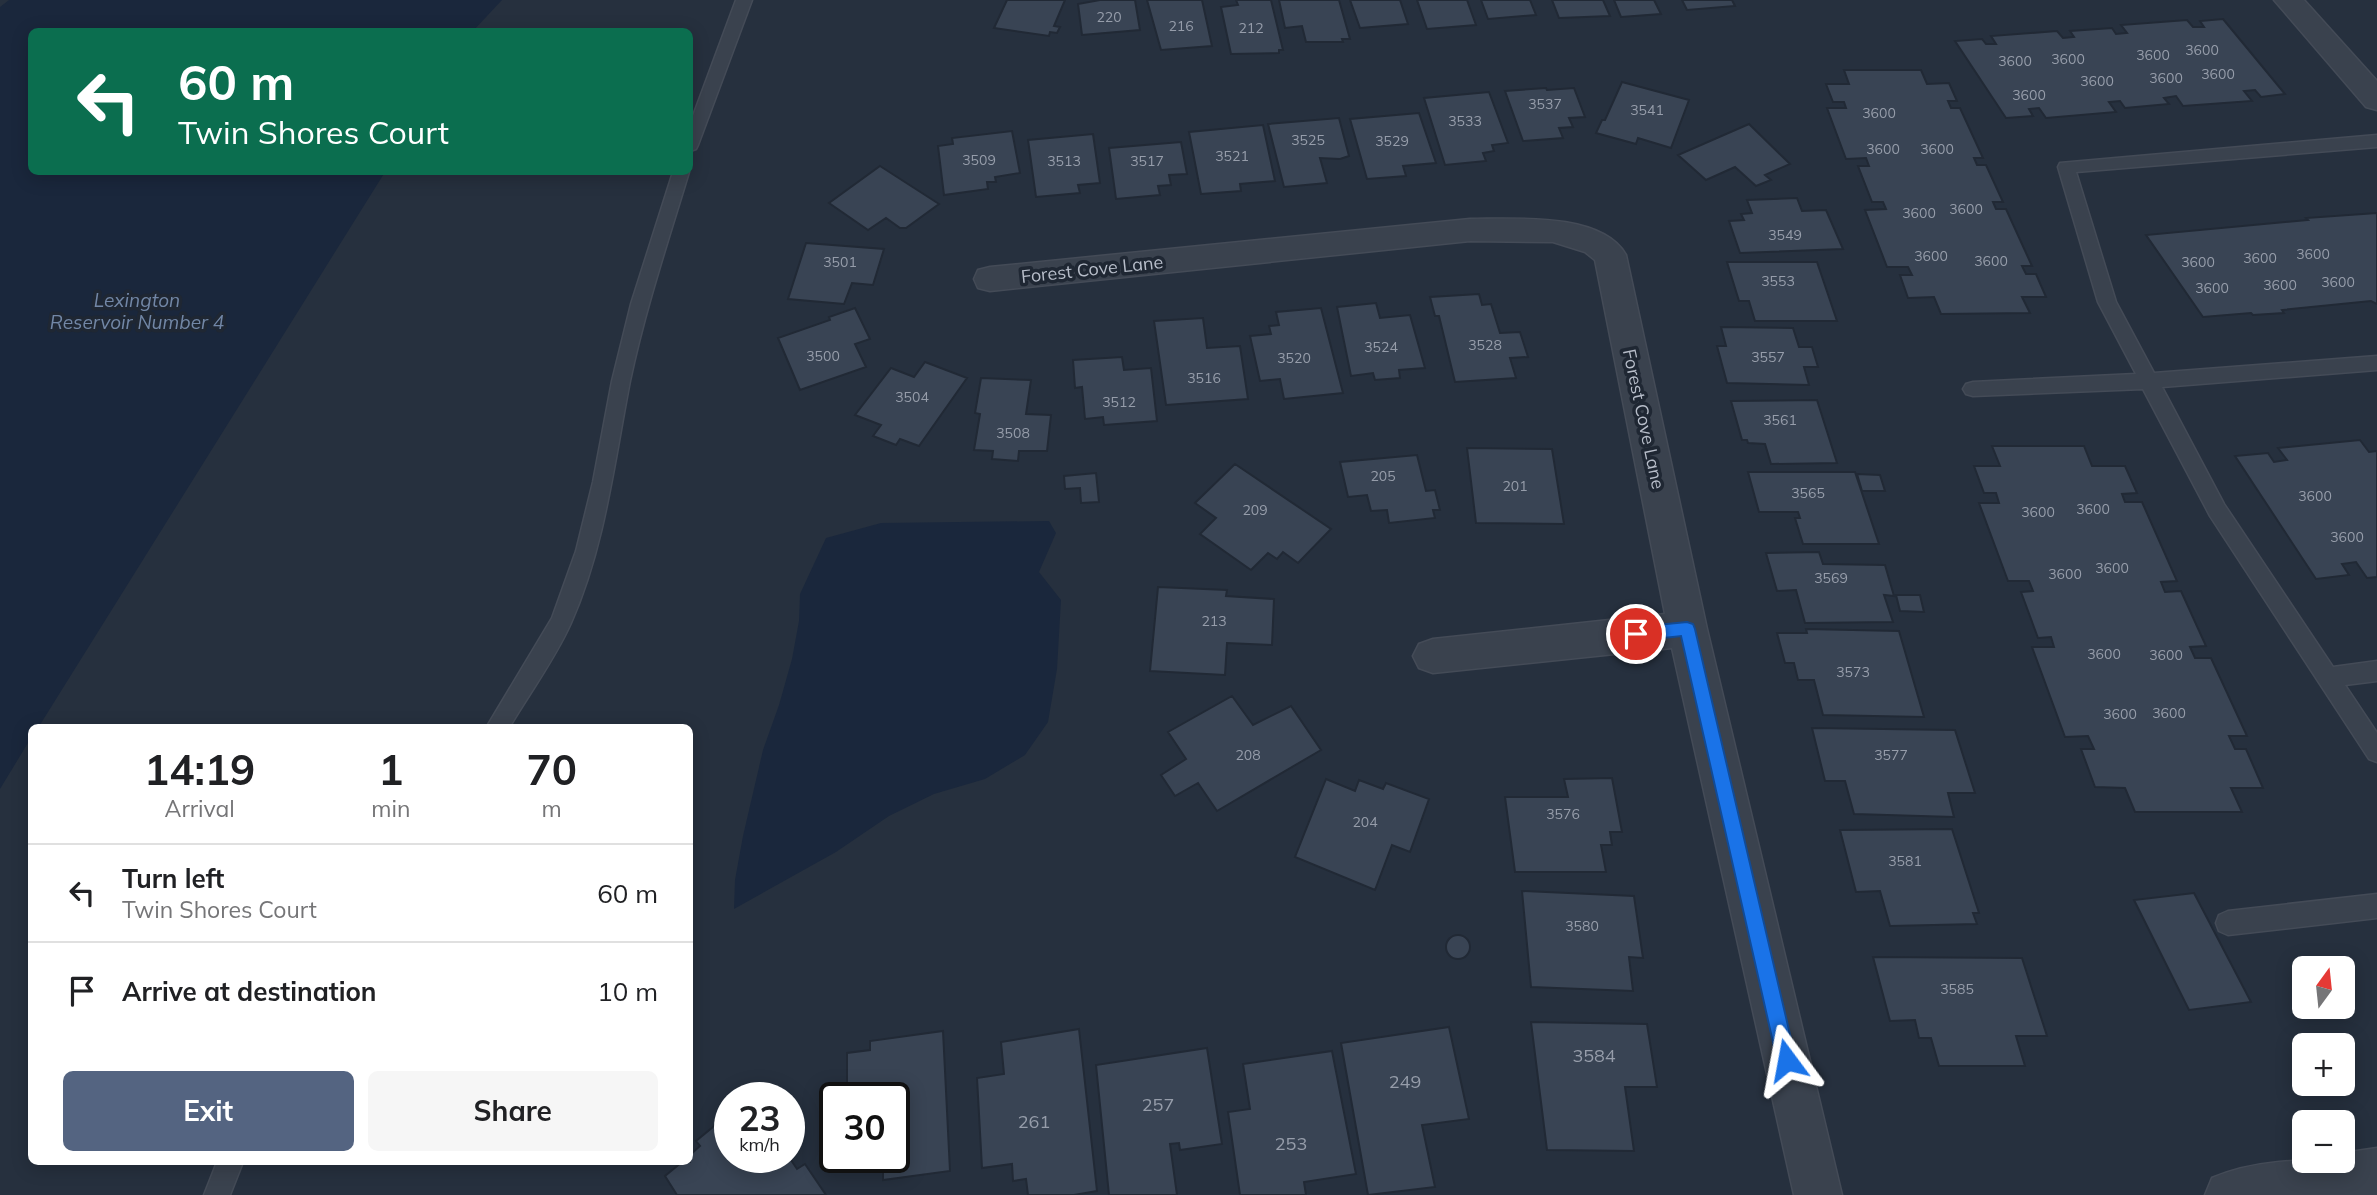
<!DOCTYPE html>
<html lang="en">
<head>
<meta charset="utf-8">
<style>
  :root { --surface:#fff; --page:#f6f6f6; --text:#202124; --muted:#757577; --line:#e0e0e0; --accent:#546481 }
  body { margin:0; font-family:Mulish,sans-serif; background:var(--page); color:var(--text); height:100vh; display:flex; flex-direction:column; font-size:26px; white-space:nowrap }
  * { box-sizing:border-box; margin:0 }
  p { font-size:23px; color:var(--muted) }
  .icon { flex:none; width:38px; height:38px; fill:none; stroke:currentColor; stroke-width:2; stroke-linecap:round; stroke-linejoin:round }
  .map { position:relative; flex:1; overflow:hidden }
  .side { position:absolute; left:28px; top:724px; width:665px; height:441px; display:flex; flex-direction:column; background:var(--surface); border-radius:10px; box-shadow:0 4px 18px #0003 }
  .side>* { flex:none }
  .guide { position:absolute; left:28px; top:28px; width:665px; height:147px; border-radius:10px; box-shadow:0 4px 18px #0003; background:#0b6e4f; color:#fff; overflow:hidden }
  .needle { width:46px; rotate:15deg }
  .fabs { position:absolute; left:2292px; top:956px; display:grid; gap:14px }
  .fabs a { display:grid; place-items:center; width:63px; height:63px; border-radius:10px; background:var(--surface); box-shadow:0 4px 18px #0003; font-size:35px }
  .speed { position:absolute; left:714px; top:1082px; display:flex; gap:14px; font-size:35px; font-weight:700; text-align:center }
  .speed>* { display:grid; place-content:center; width:91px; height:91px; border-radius:50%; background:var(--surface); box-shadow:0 4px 18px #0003; line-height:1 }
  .speed small { font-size:18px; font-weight:400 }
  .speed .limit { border:4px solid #111; border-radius:10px; background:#fff; color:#111 }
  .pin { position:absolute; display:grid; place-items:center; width:60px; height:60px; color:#fff; margin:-30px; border:4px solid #fff; border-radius:50%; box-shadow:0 2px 7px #0007 }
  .me { position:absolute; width:77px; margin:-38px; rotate:347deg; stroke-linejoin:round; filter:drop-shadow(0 0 5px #0008) }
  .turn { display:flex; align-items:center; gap:24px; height:147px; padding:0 35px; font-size:32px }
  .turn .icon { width:91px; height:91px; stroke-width:2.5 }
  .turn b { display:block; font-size:49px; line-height:60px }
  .eta { display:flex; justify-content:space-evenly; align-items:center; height:119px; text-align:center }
  .eta b { font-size:42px; font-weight:700; line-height:49px }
  .action { display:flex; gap:14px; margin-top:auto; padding:14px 35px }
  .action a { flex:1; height:80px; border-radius:10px; background:var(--accent); color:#fff; font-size:28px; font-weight:700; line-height:80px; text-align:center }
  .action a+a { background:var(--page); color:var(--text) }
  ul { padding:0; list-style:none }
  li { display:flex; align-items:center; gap:21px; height:98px; padding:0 35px; border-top:2px solid var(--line) }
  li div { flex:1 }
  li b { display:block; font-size:26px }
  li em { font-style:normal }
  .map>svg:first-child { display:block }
  .water { fill:#1a273c }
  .building { fill:#394454; stroke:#212935; stroke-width:2 }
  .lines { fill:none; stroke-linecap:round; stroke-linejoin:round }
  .service-casing { stroke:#444b57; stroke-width:3 }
  .minor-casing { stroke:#444b57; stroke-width:3 }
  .service { fill:#3a424e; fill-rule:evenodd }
  .minor { fill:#3a424e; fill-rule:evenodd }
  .route { fill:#1a73e8; stroke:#114b97; stroke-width:2 }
  .labels { text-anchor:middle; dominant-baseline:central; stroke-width:7; stroke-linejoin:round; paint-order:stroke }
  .number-label { font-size:14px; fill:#969daa }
  .street-label { font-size:18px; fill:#b7bdc9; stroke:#1f2733 }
  .near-number-label { font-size:18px; fill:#969daa }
  .water-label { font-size:19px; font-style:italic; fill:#7287a6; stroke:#1f2733 }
</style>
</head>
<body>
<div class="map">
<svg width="2377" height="1195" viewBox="0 0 2377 1195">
  <rect width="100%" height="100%" fill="#26303e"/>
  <path class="water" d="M 9,0 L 502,0 L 473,31 L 32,32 L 32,172 L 385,172 L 38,728 L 32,728 L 31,738 L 0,789 L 0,7 Z
    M 1049,521 L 1056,533 L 1039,572 L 1061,600 L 1057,669 L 1048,722 L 1025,755 L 985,779 L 934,794 L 889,816 L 836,852 L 734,909 L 735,880 L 743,836 L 763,750 L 779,705 L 792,659 L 799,621 L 800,594 L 826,538 L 881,523 Z"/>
  <path class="building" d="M 1007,0 L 1065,0 L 1054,26 L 1060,27 L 1057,33 L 1050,32 L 1049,36 L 994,28 Z
    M 1100,0 L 1135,0 L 1140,30 L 1082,35 L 1078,4 Z
    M 1147,0 L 1202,0 L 1212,46 L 1161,50 Z
    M 1236,0 L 1271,0 L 1283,50 L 1279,50 L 1279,53 L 1231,54 L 1221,7 L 1238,5 Z
    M 1279,0 L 1339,0 L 1350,39 L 1342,39 L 1343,42 L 1306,42 L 1302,26 L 1285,28 Z
    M 1350,0 L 1400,0 L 1408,24 L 1360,28 Z
    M 1417,0 L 1467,0 L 1476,25 L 1427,29 Z
    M 1481,0 L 1530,0 L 1536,15 L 1488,19 Z
    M 1552,0 L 1603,0 L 1610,16 L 1559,18 Z
    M 1614,0 L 1654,0 L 1661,14 L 1621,17 Z
    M 1682,0 L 1732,0 L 1735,6 L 1687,10 Z
    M 2223,19 L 2285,94 L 2261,97 L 2255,90 L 2244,91 L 2252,101 L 2183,106 L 2176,96 L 2164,98 L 2169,104 L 2125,108 L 2120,101 L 2109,102 L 2116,112 L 2046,118 L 2039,108 L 2029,109 L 2033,116 L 2006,118 L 1955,41 L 1982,39 L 1986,44 L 1996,44 L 1991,36 L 2057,31 L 2063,38 L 2074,37 L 2070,31 L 2112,28 L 2116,34 L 2127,33 L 2121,25 L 2187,20 L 2193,27 L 2204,27 L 2200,21 Z
    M 1844,70 L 1921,70 L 1927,84 L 1949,83 L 1957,101 L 1948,101 L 1951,108 L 1960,108 L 1983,158 L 1974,158 L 1977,165 L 1986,165 L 2003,202 L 1993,202 L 1996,209 L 2006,209 L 2032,266 L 2022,266 L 2026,274 L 2036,274 L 2046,297 L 2022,297 L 2030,313 L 1941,314 L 1934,297 L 1908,298 L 1900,275 L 1912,275 L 1908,267 L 1887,267 L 1865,210 L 1886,209 L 1883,202 L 1872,202 L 1858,166 L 1869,166 L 1866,158 L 1846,159 L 1827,108 L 1846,108 L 1844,102 L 1833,102 L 1826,84 L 1849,84 Z
    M 1622,82 L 1689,100 L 1671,148 L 1638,138 L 1636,144 L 1596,133 L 1602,120 L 1605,120 Z
    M 1546,88 L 1547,90 L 1574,88 L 1585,117 L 1569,118 L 1573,127 L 1559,128 L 1563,138 L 1523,141 L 1505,91 Z
    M 1489,92 L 1508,143 L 1492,145 L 1494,151 L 1483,153 L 1486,161 L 1445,165 L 1424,98 Z
    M 1419,113 L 1436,163 L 1403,166 L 1406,176 L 1367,179 L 1350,119 Z
    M 1339,118 L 1349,156 L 1340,159 L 1320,158 L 1327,183 L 1284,187 L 1268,124 Z
    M 1749,124 L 1790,164 L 1765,175 L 1771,180 L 1756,186 L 1735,167 L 1706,180 L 1678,155 Z
    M 1263,125 L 1275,181 L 1240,184 L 1241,191 L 1201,194 L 1189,132 Z
    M 1012,131 L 1020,173 L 995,177 L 996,182 L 987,182 L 988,189 L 944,195 L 938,146 L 953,144 L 952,138 Z
    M 1093,134 L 1100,183 L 1078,185 L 1080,193 L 1036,197 L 1028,140 Z
    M 1181,142 L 1187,174 L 1169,175 L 1171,185 L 1158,186 L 1160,195 L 1116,199 L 1109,148 Z
    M 880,166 L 939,204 L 906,228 L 900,228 L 886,218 L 868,230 L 829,203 Z
    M 1797,198 L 1802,211 L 1826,210 L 1843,249 L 1740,253 L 1729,221 L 1744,220 L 1741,214 L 1752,213 L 1747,200 Z
    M 2377,213 L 2377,304 L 2371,301 L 2282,310 L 2284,313 L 2253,315 L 2251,313 L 2203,317 L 2146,235 L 2308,220 L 2306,218 Z
    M 806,243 L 884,249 L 873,285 L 852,283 L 844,304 L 788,299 Z
    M 1727,262 L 1817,262 L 1837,321 L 1755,321 L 1749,301 L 1739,301 Z
    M 1479,294 L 1482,305 L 1491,304 L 1500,333 L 1520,332 L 1528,357 L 1510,358 L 1516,378 L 1455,382 L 1439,316 L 1435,316 L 1430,297 Z
    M 1376,303 L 1380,318 L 1410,315 L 1425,368 L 1399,370 L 1400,378 L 1375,380 L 1373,373 L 1351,376 L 1337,307 Z
    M 855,308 L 870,339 L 855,344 L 866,367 L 800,390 L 778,338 L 830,320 L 829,317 Z
    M 1321,308 L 1343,393 L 1284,399 L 1280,379 L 1260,381 L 1250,336 L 1271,334 L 1269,326 L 1279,325 L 1276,312 Z
    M 1203,318 L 1207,348 L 1240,346 L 1248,399 L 1166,405 L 1154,321 Z
    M 1721,327 L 1793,328 L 1799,347 L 1812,347 L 1818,367 L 1804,367 L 1809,385 L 1727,383 L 1717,346 L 1726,346 Z
    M 1122,357 L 1124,370 L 1151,368 L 1157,421 L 1104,425 L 1103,417 L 1085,419 L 1082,387 L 1075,388 L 1073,360 Z
    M 925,362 L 967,378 L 919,446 L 900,439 L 896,445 L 873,436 L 881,425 L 855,415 L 891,368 L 914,377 Z
    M 981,378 L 1031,380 L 1026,414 L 1051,415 L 1047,451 L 1019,451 L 1018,461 L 992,459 L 993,451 L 974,450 L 980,414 L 975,413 Z
    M 1817,400 L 1837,463 L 1771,464 L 1765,444 L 1748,443 L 1747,440 L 1742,440 L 1731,401 Z
    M 2360,440 L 2369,452 L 2377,451 L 2377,577 L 2367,578 L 2356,562 L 2342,564 L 2349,575 L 2316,579 L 2235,456 L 2268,453 L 2274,462 L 2287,460 L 2278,448 Z
    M 1992,446 L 2084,446 L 2092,466 L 2125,466 L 2137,493 L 2122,494 L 2125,502 L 2142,502 L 2177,581 L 2161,582 L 2165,592 L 2181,591 L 2206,646 L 2190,647 L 2195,658 L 2211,658 L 2247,736 L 2229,736 L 2235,749 L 2246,749 L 2263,788 L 2231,788 L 2242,812 L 2135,812 L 2125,788 L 2095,787 L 2081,749 L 2094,749 L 2088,736 L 2065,737 L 2032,647 L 2054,647 L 2051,637 L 2038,638 L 2021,592 L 2033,591 L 2029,581 L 2008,581 L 1979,503 L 1999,503 L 1996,493 L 1984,493 L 1974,466 L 2000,466 Z
    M 1467,448 L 1552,449 L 1564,524 L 1476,523 Z
    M 1417,455 L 1426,491 L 1435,490 L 1440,510 L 1433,510 L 1435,518 L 1389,523 L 1387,510 L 1371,511 L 1367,495 L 1348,497 L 1340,462 Z
    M 1235,464 L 1331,529 L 1298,563 L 1283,552 L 1277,559 L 1268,553 L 1251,570 L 1200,534 L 1216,518 L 1195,503 Z
    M 1748,472 L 1855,472 L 1879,544 L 1803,544 L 1795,518 L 1800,518 L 1798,512 L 1759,512 Z
    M 1096,473 L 1099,502 L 1081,503 L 1080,488 L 1065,489 L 1064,476 Z
    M 1857,474 L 1880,475 L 1885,491 L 1862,491 Z
    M 1819,552 L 1823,564 L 1885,565 L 1894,596 L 1884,595 L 1893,622 L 1805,623 L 1796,590 L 1777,591 L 1766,553 Z
    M 1158,587 L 1227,590 L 1226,596 L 1274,599 L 1272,645 L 1227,643 L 1225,675 L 1150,671 Z
    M 1896,595 L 1920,595 L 1924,612 L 1900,611 Z
    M 1806,629 L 1899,631 L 1924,717 L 1823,715 L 1814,680 L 1798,680 L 1794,663 L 1785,663 L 1777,633 L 1807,633 Z
    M 1232,696 L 1253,725 L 1291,706 L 1321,750 L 1217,811 L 1198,783 L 1175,796 L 1161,775 L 1186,759 L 1168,732 Z
    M 1812,728 L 1955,730 L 1975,793 L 1948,793 L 1954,817 L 1854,814 L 1845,781 L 1825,781 Z
    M 1612,778 L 1622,832 L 1610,832 L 1612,845 L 1601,845 L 1606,872 L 1515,872 L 1505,797 L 1568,797 L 1564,779 Z
    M 1326,779 L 1355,791 L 1359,780 L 1383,789 L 1386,783 L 1429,799 L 1410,852 L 1392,845 L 1375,890 L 1295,857 Z
    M 1952,829 L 1979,913 L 1973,913 L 1977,924 L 1890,926 L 1880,891 L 1856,892 L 1840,830 Z
    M 1522,891 L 1634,896 L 1643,958 L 1629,957 L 1633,991 L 1531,987 Z
    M 2194,893 L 2251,1002 L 2189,1010 L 2134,900 Z
    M1446 947a12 12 0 1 1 24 0a12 12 0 1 1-24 0Z
    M 1873,957 L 2022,958 L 2047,1036 L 2016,1036 L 2025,1066 L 1939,1066 L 1931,1038 L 1919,1038 L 1915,1020 L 1890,1021 Z
    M 1531,1022 L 1647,1024 L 1657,1087 L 1625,1087 L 1634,1151 L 1547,1150 Z
    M 1449,1027 L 1469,1119 L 1422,1125 L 1435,1187 L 1368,1195 L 1341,1043 Z
    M 1079,1029 L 1097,1191 L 1074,1195 L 1028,1195 L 1026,1179 L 1013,1181 L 1012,1164 L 982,1168 L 977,1078 L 1004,1074 L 1001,1042 Z
    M 943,1031 L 950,1171 L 883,1180 L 883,1158 L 847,1164 L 847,1157 L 894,1157 L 894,1097 L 847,1097 L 847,1053 L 870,1050 L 870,1041 Z
    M 1207,1048 L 1222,1144 L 1180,1150 L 1179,1143 L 1170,1144 L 1177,1195 L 1109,1195 L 1096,1065 Z
    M 1332,1051 L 1356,1174 L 1304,1182 L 1306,1195 L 1240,1195 L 1228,1112 L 1250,1109 L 1243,1064 Z
    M 730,1113 L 730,1157 L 789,1157 L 797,1169 L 805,1164 L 826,1195 L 677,1195 L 665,1176 L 682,1162 L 690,1162 L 690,1155 L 700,1146 L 696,1141 Z"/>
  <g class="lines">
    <defs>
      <path id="service" d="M 736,0 L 752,0 L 698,145 L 696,149 L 690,151 L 690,124 Z
        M 2377,135 L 2377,147 L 2076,172 L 2116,302 L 2154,373 L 2377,356 L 2377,370 L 2162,387 L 2224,504 L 2333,667 L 2377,661 L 2377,681 L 2345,685 L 2377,733 L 2377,762 L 2369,759 L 2210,516 L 2143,389 L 1973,396 L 1966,394 L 1963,389 L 1966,384 L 1973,382 L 2136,374 L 2098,302 L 2058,167 L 2060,163 Z
        M 673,172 L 689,172 C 668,241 645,310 630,381 C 614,463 605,546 571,623 C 555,659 529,694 509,728 L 486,728 L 552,618 L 576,551 L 593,482 L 612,381 L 631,304 Z
        M 2377,894 L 2377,918 L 2228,935 L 2219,931 L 2216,923 L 2219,915 L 2228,911 Z
        M 217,1162 L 243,1162 L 230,1195 L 204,1195 Z"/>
      <path id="minor" d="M 2274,0 L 2304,0 L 2377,81 L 2377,110 L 2366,107 Z
        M 1470,219 C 1514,219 1602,212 1626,255 L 1707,629 L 1842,1195 L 1794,1195 L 1672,648 L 1433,673 L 1419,668 L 1413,656 L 1419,644 L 1433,639 L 1665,614 L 1595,260 L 1585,252 L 1553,242 L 1470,241 L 990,291 L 978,288 L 974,279 L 978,270 L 990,267 Z
        M 2377,1148 L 2377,1195 L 2205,1195 L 2212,1178 C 2254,1160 2300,1160 2343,1160 L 2343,1153 Z"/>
    </defs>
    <use href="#service" class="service-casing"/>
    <use href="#minor" class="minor-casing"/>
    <use href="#service" class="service"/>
    <use href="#minor" class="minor"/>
  </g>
  <path class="route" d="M 1687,622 L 1693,624 L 1695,629 L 1796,1060 L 1794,1067 L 1787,1070 L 1780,1067 L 1777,1060 L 1681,636 L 1636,641 L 1631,639 L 1628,634 L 1631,629 L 1636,627 Z"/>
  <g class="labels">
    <g class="number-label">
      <text x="1109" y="17">220</text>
      <text x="1181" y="26">216</text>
      <text x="1251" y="28">212</text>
      <text x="2202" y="50">3600</text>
      <text x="2153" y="55">3600</text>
      <text x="2068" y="59">3600</text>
      <text x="2015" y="61">3600</text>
      <text x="2218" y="74">3600</text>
      <text x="2166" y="78">3600</text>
      <text x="2097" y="81">3600</text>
      <text x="2029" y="95">3600</text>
      <text x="1545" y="104">3537</text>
      <text x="1647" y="110">3541</text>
      <text x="1879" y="113">3600</text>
      <text x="1465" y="121">3533</text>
      <text x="1308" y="140">3525</text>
      <text x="1392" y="141">3529</text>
      <text x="1883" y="149">3600</text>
      <text x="1937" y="149">3600</text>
      <text x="1232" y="156">3521</text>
      <text x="979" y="160">3509</text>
      <text x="1064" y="161">3513</text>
      <text x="1147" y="161">3517</text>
      <text x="1966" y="209">3600</text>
      <text x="1919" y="213">3600</text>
      <text x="1785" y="235">3549</text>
      <text x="2313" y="254">3600</text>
      <text x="1931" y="256">3600</text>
      <text x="2260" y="258">3600</text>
      <text x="1991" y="261">3600</text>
      <text x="840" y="262">3501</text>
      <text x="2198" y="262">3600</text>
      <text x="1778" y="281">3553</text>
      <text x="2338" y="282">3600</text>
      <text x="2280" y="285">3600</text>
      <text x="2212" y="288">3600</text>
      <text x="1485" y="345">3528</text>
      <text x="1381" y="347">3524</text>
      <text x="823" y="356">3500</text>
      <text x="1768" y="357">3557</text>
      <text x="1294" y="358">3520</text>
      <text x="1204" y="378">3516</text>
      <text x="912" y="397">3504</text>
      <text x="1119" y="402">3512</text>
      <text x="1780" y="420">3561</text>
      <text x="1013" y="433">3508</text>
      <text x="1383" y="476">205</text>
      <text x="1515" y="486">201</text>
      <text x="1808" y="493">3565</text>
      <text x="2315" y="496">3600</text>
      <text x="2093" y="509">3600</text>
      <text x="1255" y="510">209</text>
      <text x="2038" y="512">3600</text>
      <text x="2347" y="537">3600</text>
      <text x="2112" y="568">3600</text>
      <text x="2065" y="574">3600</text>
      <text x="1831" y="578">3569</text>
      <text x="1214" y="621">213</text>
      <text x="2104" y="654">3600</text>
      <text x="2166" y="655">3600</text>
      <text x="1853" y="672">3573</text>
      <text x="2169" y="713">3600</text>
      <text x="2120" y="714">3600</text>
      <text x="1248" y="755">208</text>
      <text x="1891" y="755">3577</text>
      <text x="1563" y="814">3576</text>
      <text x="1365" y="822">204</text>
      <text x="1905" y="861">3581</text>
      <text x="1582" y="926">3580</text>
      <text x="1957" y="989">3585</text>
    </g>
    <g class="street-label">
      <text transform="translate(1092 269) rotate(-6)">Forest Cove Lane</text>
      <text transform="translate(1644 419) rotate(78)">Forest Cove Lane</text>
    </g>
    <g class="near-number-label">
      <text x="1594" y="1055">3584</text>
      <text x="1405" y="1081">249</text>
      <text x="1158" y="1104">257</text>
      <text x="1034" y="1121">261</text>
      <text x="1291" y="1143">253</text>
    </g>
    <g class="water-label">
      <text x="137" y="300">Lexington<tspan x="137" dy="22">Reservoir Number 4</tspan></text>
    </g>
  </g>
</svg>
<div class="fabs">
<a><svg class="needle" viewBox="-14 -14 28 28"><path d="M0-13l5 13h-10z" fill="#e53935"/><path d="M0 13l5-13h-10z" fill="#757577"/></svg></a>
<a>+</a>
<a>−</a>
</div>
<div class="speed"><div>23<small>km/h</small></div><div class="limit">30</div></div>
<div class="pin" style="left:1636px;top:634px;background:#d93025"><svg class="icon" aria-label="arrive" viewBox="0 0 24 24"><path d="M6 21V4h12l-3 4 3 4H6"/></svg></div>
<svg class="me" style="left:1787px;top:1060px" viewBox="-20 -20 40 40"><path d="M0-17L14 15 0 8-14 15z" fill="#1a73e8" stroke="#fff" stroke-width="4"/></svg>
<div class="guide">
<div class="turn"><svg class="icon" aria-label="left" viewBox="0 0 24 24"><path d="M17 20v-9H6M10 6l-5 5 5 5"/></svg><div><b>60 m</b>Twin Shores Court</div></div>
</div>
<section class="side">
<div class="eta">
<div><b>14:19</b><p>Arrival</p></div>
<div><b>1</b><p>min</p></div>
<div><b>70</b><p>m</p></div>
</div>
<ul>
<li><svg class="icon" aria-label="left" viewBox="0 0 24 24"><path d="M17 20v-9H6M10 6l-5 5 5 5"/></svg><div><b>Turn left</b><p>Twin Shores Court</p></div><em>60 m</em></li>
<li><svg class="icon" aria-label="arrive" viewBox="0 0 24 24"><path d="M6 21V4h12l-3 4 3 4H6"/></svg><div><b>Arrive at destination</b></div><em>10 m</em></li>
</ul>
<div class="action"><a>Exit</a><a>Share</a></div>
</section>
</div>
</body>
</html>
